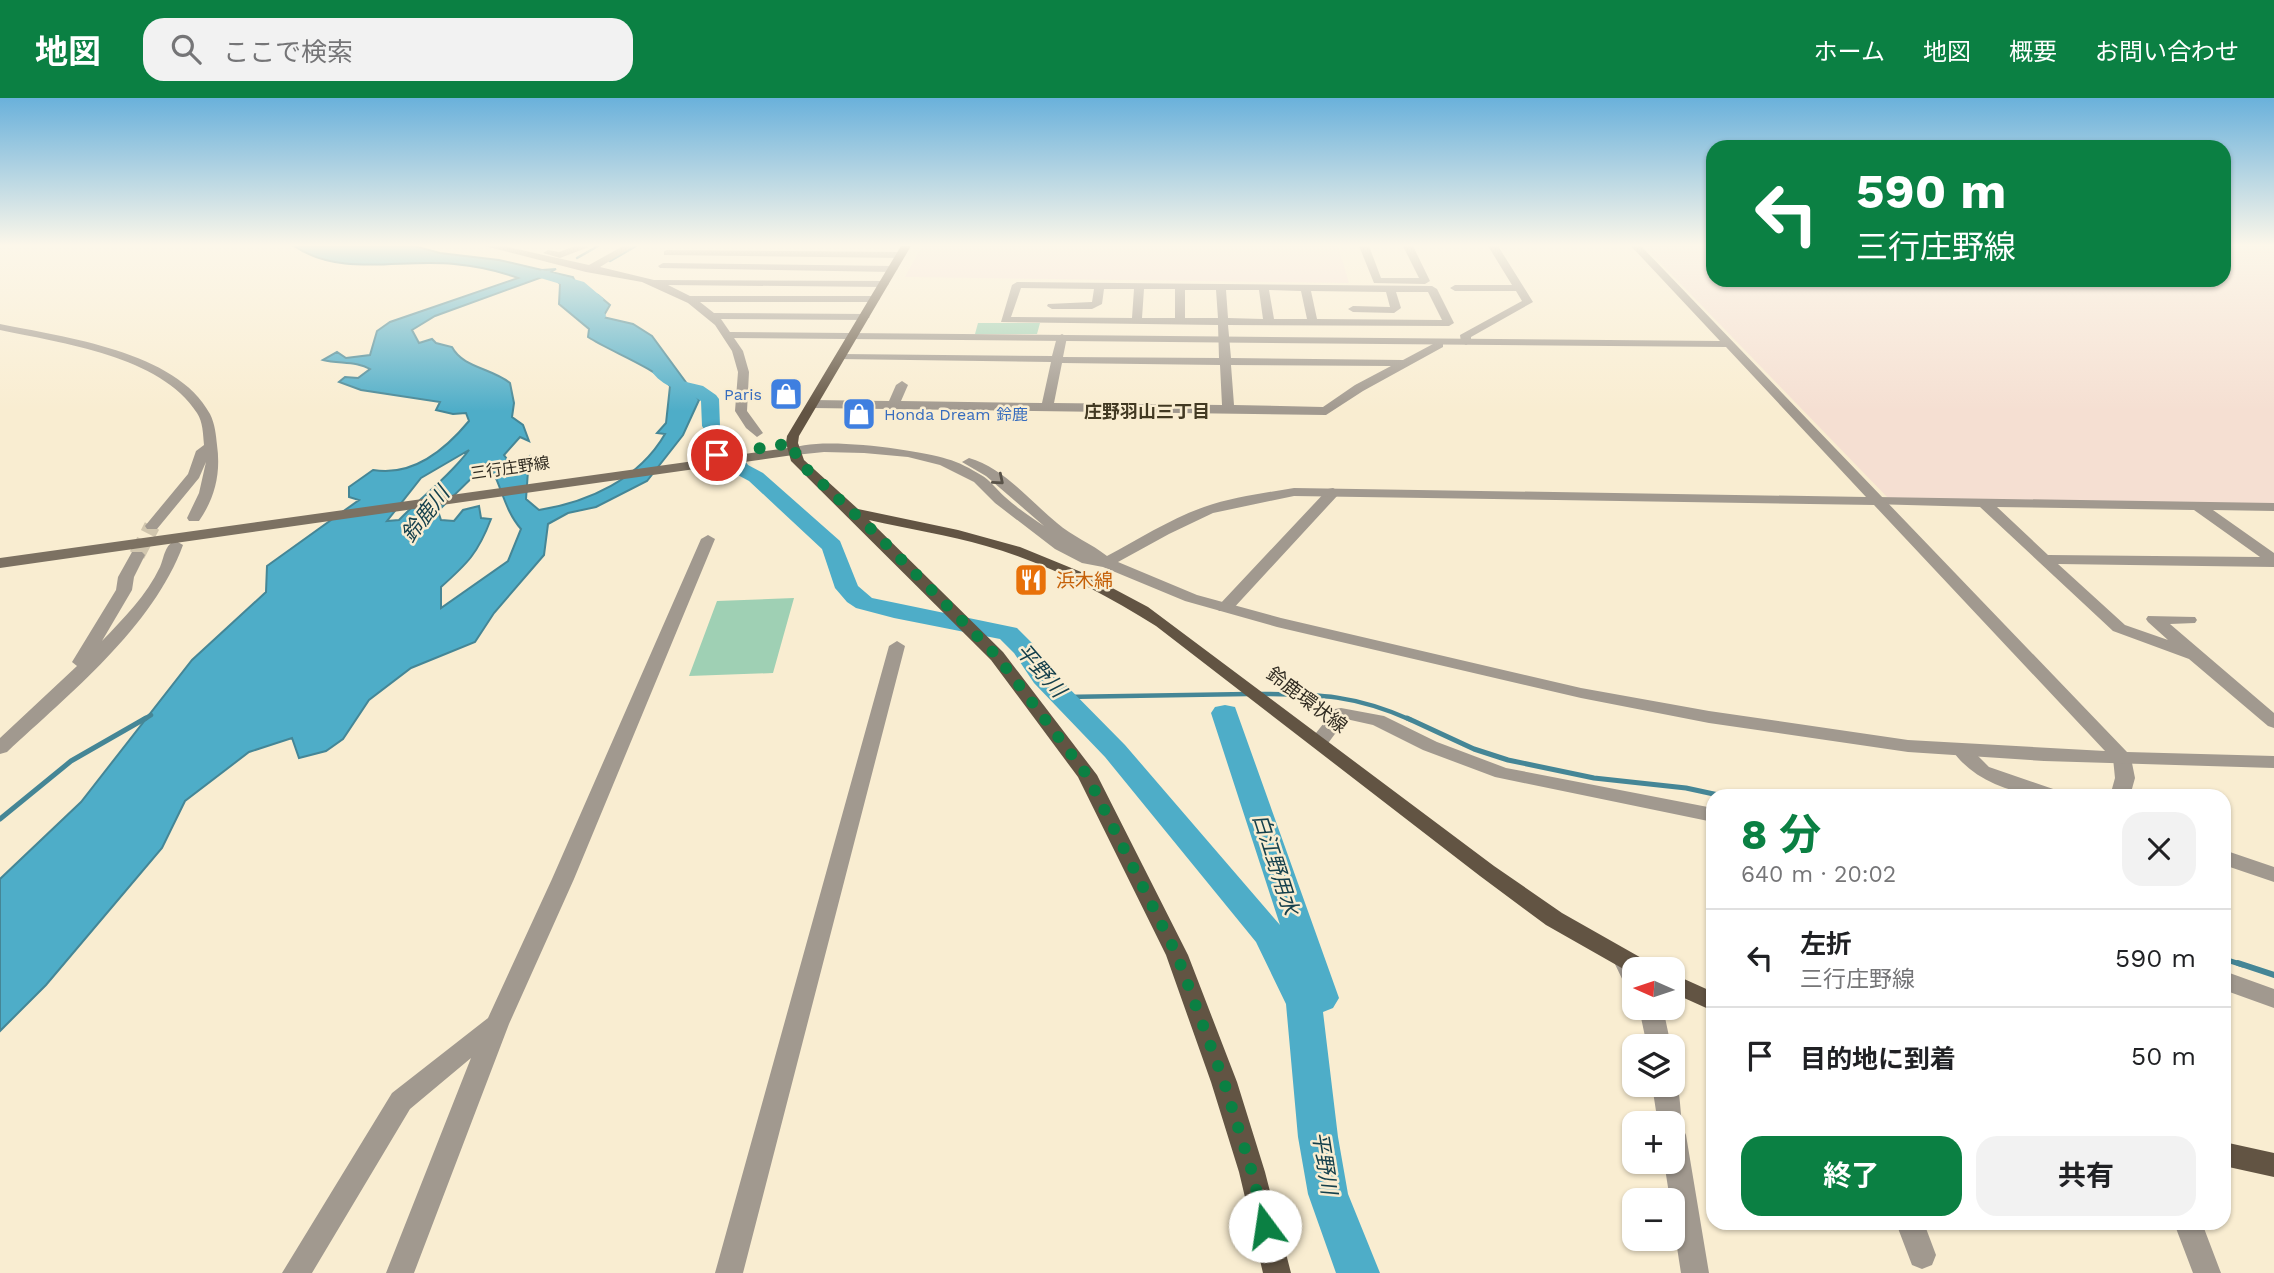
<!DOCTYPE html>
<html lang="ja">
<head>
<meta charset="utf-8">
<style>
  :root { --surface:#fff; --page:#f2f2f2; --text:#202124; --muted:#757577; --line:#e0e0e0; --accent:#0b8043 }
  body { margin:0; font-family:"Work Sans","Noto Sans JP",sans-serif; background:var(--page); color:var(--text); height:100vh; display:flex; flex-direction:column; font-size:26px; white-space:nowrap }
  * { box-sizing:border-box; margin:0 }
  p { font-size:23px; color:var(--muted) }
  .icon { flex:none; width:38px; height:38px; fill:none; stroke:currentColor; stroke-width:2; stroke-linecap:round; stroke-linejoin:round }
  .map { position:relative; flex:1; overflow:hidden }
  .side { position:absolute; left:1706px; top:691px; width:525px; height:441px; display:flex; flex-direction:column; background:var(--surface); border-radius:21px; box-shadow:0 2px 5px #0004 }
  .side>* { flex:none }
  .banner { position:absolute; left:1706px; top:42px; width:525px; height:147px; border-radius:21px; box-shadow:0 2px 5px #0004; background:#0b8043; color:#fff; overflow:hidden }
  .needle { width:46px; rotate:273deg }
  .fabs { position:absolute; left:1622px; top:859px; display:grid; gap:14px }
  .fabs a { display:grid; place-items:center; width:63px; height:63px; border-radius:14px; background:var(--surface); box-shadow:0 2px 5px #0004; font-size:35px }
  .pin { position:absolute; display:grid; place-items:center; width:60px; height:60px; color:#fff; margin:-30px; border:4px solid #fff; border-radius:50%; box-shadow:0 2px 7px #0007 }
  .me { position:absolute; width:77px; margin:-38px; rotate:346deg; stroke-linejoin:round; filter:drop-shadow(0 0 5px #0008) }
  .turn { display:flex; align-items:center; gap:24px; height:147px; padding:0 35px; font-size:32px }
  .turn .icon { width:91px; height:91px; stroke-width:2.5 }
  .turn b { display:block; font-size:49px; line-height:60px }
  .round { display:grid; place-items:center; flex:none; width:74px; height:74px; border-radius:21px; background:var(--page) }
  .summary { display:flex; align-items:center; justify-content:space-between; height:119px; padding:0 35px }
  h1 { font-size:42px; font-weight:700; line-height:52px; color:var(--accent) }
  .button { display:flex; gap:14px; margin-top:auto; padding:14px 35px }
  .button a { flex:1; height:80px; border-radius:21px; background:var(--accent); color:#fff; font-size:28px; font-weight:700; line-height:80px; text-align:center }
  .button a+a { background:var(--page); color:var(--text) }
  ul { padding:0; list-style:none }
  li { display:flex; align-items:center; gap:21px; height:98px; padding:0 35px; border-top:2px solid var(--line) }
  li div { flex:1 }
  li b { display:block; font-size:26px }
  li em { font-style:normal }
  header { display:flex; align-items:center; gap:42px; box-sizing:border-box; height:98px; padding:0 35px; background:var(--accent); color:#fff }
  header strong { font-size:33px }
  nav { display:flex; gap:38px; margin-inline-start:auto; font-size:24px }
  .search { width:490px; height:63px; background:var(--page); display:flex; align-items:center; gap:18px; box-sizing:border-box; padding:0 24px; border-radius:21px; color:var(--muted); font-size:26px }
  .map>svg:first-child { display:block }
  .commercial { fill:#f7ded5 }
  .industrial { fill:#f5dfd2 }
  .green { fill:#9fd0b4 }
  .water { fill:#4eadc8; stroke:#458696; stroke-width:2; fill-rule:evenodd }
  .lines { fill:none; stroke-linecap:round; stroke-linejoin:round }
  .stream-far3 { stroke:#458696; stroke-width:2.5 }
  .stream-far2 { stroke:#458696; stroke-width:4.5 }
  .stream-far1 { stroke:#458696; stroke-width:5 }
  .stream { stroke:#458696; stroke-width:6 }
  .river { fill:#4eadc8; fill-rule:evenodd }
  .minor-tunnel { stroke:#d1c6ae; stroke-width:16; stroke-dasharray:16 8; stroke-linecap:butt }
  .minor { fill:#a1998f; fill-rule:evenodd }
  .tertiary { fill:#a1998f; fill-rule:evenodd }
  .secondary { fill:#7c7162; fill-rule:evenodd }
  .primary { fill:#625443; fill-rule:evenodd }
  .oneway { stroke:#585248 }
  .route { stroke:#0b8043; stroke-width:12; stroke-dasharray:0 21.6 }
  .labels { text-anchor:middle; dominant-baseline:central; stroke-width:5; stroke-linejoin:round; paint-order:stroke }
  .far-shop-label { font-size:16px; fill:#366cbe; stroke:#f9edd1; text-anchor:end }
  .far-street-label { font-size:16px; fill:#312c22; stroke:#f9edd1 }
  .far-neighbourhood-label { font-size:18px; font-weight:bold; fill:#423922; stroke:#f9edd1 }
  .food-label { font-size:19px; fill:#c56008; stroke:#f9edd1; text-anchor:start }
  .street-label { font-size:19px; fill:#312c22; stroke:#f9edd1 }
  .water-label { font-size:21px; font-style:italic; fill:#15404c; stroke:#f9edd1 }
</style>
</head>
<body>
<header>
<strong>地図</strong>
<div class="search"><svg class="icon" aria-label="search" viewBox="0 0 24 24"><circle cx="10" cy="10" r="6"/><path d="M15 15l6 6"/></svg>ここで検索</div>
<nav><a>ホーム</a><a>地図</a><a>概要</a><a>お問い合わせ</a></nav>
</header>
<div class="map">
<svg width="2274" height="1175" viewBox="0 0 2274 1175">
  <rect width="100%" height="100%" fill="#f9edd1"/>
  <path class="commercial" d="M 922,148 L 1338,148 L 1349,185 L 905,179 Z"/>
  <path class="industrial" d="M 1644,148 L 1713,148 L 1713,182 L 2224,182 L 2224,148 L 2274,148 L 2274,406 L 1889,401 Z"/>
  <path class="green" d="M 978,225 L 1040,225 L 1037,236 L 975,236 Z
    M 794,500 L 773,575 L 689,578 L 717,503 Z"/>
  <path class="water" d="M 294,148 L 414,148 L 440,155 L 499,162 L 542,172 L 556,171 L 551,174 L 573,179 L 578,190 L 598,197 L 610,207 L 603,219 L 633,226 L 652,238 L 699,302 L 683,337 L 647,383 L 596,409 L 568,415 L 548,426 L 544,457 L 494,515 L 475,544 L 411,570 L 369,602 L 343,641 L 326,653 L 299,660 L 292,640 L 249,654 L 185,703 L 162,750 L 46,887 L 0,933 L 0,781 L 81,704 L 192,562 L 266,494 L 267,468 L 359,402 L 349,399 L 349,389 L 373,372 C 413,379 445,352 469,323 L 466,315 L 453,316 L 436,312 L 440,304 L 361,292 L 339,284 L 345,279 L 358,280 L 370,271 C 357,263 339,266 323,262 L 337,254 L 346,260 L 370,257 L 377,233 L 390,224 L 518,180 C 499,173 476,168 454,166 C 401,160 342,180 294,148 ZM 545,178 L 554,180 L 560,186 L 559,206 L 589,231 L 588,239 C 611,254 654,269 670,288 L 666,325 L 657,335 L 665,336 C 639,381 589,404 539,412 L 526,401 L 529,359 L 515,372 L 504,357 L 520,339 L 529,343 L 523,327 L 512,319 L 514,305 L 510,285 C 492,270 463,270 452,249 L 436,245 L 432,241 L 419,245 L 412,232 L 435,218 ZM 469,352 C 449,379 422,398 399,422 L 387,423 L 421,380 ZM 488,364 C 501,385 504,412 521,431 L 508,463 L 441,510 L 441,489 C 468,465 478,455 491,421 L 481,420 L 479,408 L 463,412 L 454,423 L 441,422 L 438,413 Z"/>
  <g class="lines">
    <path class="stream-far3" d="M 577,160 L 598,148
      M 610,163 L 636,148"/>
    <path class="stream-far2" d="M 1260,596 C 1320,596 1355,597 1411,622
      M 1064,599 L 1248,596
      M 143,622 L 151,617"/>
    <path class="stream-far1" d="M 1407,620 L 1474,651 L 1508,662 L 1594,680 L 1686,690 L 1723,698
      M 0,721 L 71,663 L 146,620
      M 2224,861 L 2243,867"/>
    <path class="stream" d="M 2238,865 L 2274,877"/>
    <path class="river" d="M 542,172 L 584,184 L 604,201 L 600,206 L 606,218 L 604,221 L 592,221 L 584,206 L 587,202 L 574,190 L 537,179 L 535,176 Z
      M 661,269 L 667,270 L 682,283 L 703,288 L 716,297 L 719,301 L 720,328 L 748,367 L 763,375 L 840,443 L 858,488 L 872,500 L 1017,530 L 1032,545 L 1052,573 L 1125,647 L 1280,827 L 1211,615 L 1215,609 L 1225,607 L 1235,609 L 1339,900 L 1333,910 L 1323,914 L 1338,1039 L 1348,1096 L 1380,1175 L 1336,1175 L 1308,1096 L 1298,1039 L 1286,906 L 1256,844 L 1105,659 L 1034,585 L 1014,555 L 1000,541 L 894,520 L 856,510 L 847,504 L 835,490 L 822,451 L 749,383 L 734,375 L 702,328 L 701,303 C 683,290 667,293 652,274 Z"/>
    <path class="minor-tunnel" d="M 137,457 L 152,428"/>
    <path class="minor" d="M 485,148 L 503,148 L 589,167 L 623,148 L 634,148 L 600,169 L 654,182 L 884,183 L 889,186 L 884,189 L 668,187 L 690,198 L 875,198 L 880,201 L 875,204 L 700,204 L 714,215 L 865,216 L 870,219 L 865,222 L 721,221 L 743,253 L 749,274 L 747,313 L 763,335 L 757,339 L 746,330 L 735,313 L 738,274 L 732,253 L 715,227 L 688,205 L 642,184 L 586,174 Z
      M 575,148 L 589,149 L 560,160 L 543,155 L 548,152 L 559,154 Z
      M 1359,148 L 1369,148 L 1381,180 L 1419,180 L 1403,148 L 1413,148 L 1430,183 L 1425,186 L 1374,185 Z
      M 1488,148 L 1498,148 L 1533,204 L 1471,239 L 1471,244 L 1466,247 L 1461,244 L 1460,237 L 1522,203 L 1516,193 L 1455,193 L 1450,190 L 1455,187 L 1512,187 Z
      M 667,152 L 901,154 L 906,157 L 901,160 L 664,157 L 664,153 Z
      M 663,165 L 893,168 L 898,171 L 893,174 L 660,170 L 658,168 Z
      M 1017,184 L 1432,188 L 1437,191 L 1454,225 L 1449,228 L 1228,227 L 1231,260 L 1403,262 L 1433,246 L 1434,241 L 1443,243 L 1443,249 L 1363,293 L 1326,317 L 813,310 L 807,306 L 813,302 L 889,303 L 896,287 L 902,283 L 908,287 L 901,303 L 1042,305 L 1051,264 L 838,261 L 836,259 L 842,256 L 1052,258 L 1057,239 L 1062,236 L 1067,239 L 1063,259 L 1219,260 L 1218,227 L 1001,224 L 1012,187 ZM 1021,190 L 1094,191 L 1092,204 L 1048,206 L 1047,208 L 1052,211 L 1092,211 L 1102,206 L 1104,191 L 1134,191 L 1132,220 L 1011,219 ZM 1144,191 L 1175,191 L 1175,220 L 1142,220 ZM 1185,192 L 1216,192 L 1218,220 L 1185,220 ZM 1226,192 L 1259,192 L 1263,221 L 1228,220 ZM 1269,192 L 1301,193 L 1307,221 L 1274,221 ZM 1311,193 L 1386,194 L 1390,209 L 1353,208 L 1348,211 L 1353,214 L 1394,215 L 1401,210 L 1396,194 L 1428,194 L 1442,222 L 1317,221 ZM 1062,265 L 1220,267 L 1222,307 L 1054,305 ZM 1231,267 L 1391,268 L 1355,287 L 1323,309 L 1234,307 Z
      M 0,226 C 63,239 177,253 210,316 C 215,326 216,337 217,347 C 221,375 215,400 199,423 L 189,423 L 187,420 L 199,395 L 206,364 L 199,380 L 157,431 L 147,431 L 145,428 L 188,376 L 196,353 L 204,347 C 203,336 203,324 197,315 C 161,258 61,245 0,232 Z
      M 1333,390 L 1340,394 L 1338,397 L 1231,513 L 1219,513 L 1217,510 L 1219,507 L 1328,391 Z
      M 1876,399 L 2274,405 L 2274,413 L 2213,412 L 2274,455 L 2274,469 L 2058,466 L 2125,527 L 2168,542 L 2148,524 L 2146,521 L 2148,518 L 2195,519 L 2197,522 L 2195,525 L 2170,526 L 2274,615 L 2274,630 L 2268,628 L 2189,561 L 2113,533 L 1980,409 L 1871,406 L 1869,403 ZM 1997,409 L 2194,412 L 2260,459 L 2048,457 Z
      M 708,437 L 715,441 L 574,781 L 509,926 L 414,1175 L 386,1175 L 471,960 L 410,1011 L 312,1175 L 282,1175 L 392,995 L 488,920 L 552,781 L 701,441 Z
      M 176,443 L 183,447 C 153,529 69,596 7,654 L 0,656 L 0,640 L 77,568 L 72,564 L 116,492 L 118,479 L 132,454 L 142,454 L 145,457 L 134,479 L 132,492 L 102,543 C 123,521 147,497 160,469 C 164,460 165,445 176,443 Z
      M 897,543 L 905,548 L 743,1175 L 715,1175 L 889,548 Z
      M 1341,610 L 1384,618 L 1437,644 L 1506,670 L 1713,710 L 1713,724 L 1495,679 L 1423,652 L 1373,627 L 1346,621 L 1326,648 L 1312,648 L 1310,644 L 1312,640 L 1335,611 Z
      M 1961,646 L 1968,648 L 1989,669 L 2059,693 L 2062,698 C 2023,700 1975,686 1952,652 Z
      M 2122,654 L 2131,660 L 2135,680 L 2130,698 L 2110,698 L 2115,680 L 2113,660 Z
      M 2224,752 L 2274,769 L 2274,784 L 2224,767 Z
      M 1624,853 L 1632,856 L 1640,872 L 1634,872 L 1634,892 L 1626,889 L 1613,862 L 1616,856 Z
      M 2224,873 L 2274,891 L 2274,910 L 2224,892 Z
      M 1639,910 L 1663,910 L 1671,948 L 1647,948 Z
      M 1674,979 C 1683,997 1678,1021 1686,1037 L 1709,1175 L 1681,1175 L 1673,1124 L 1673,1102 L 1670,1102 L 1664,1064 L 1673,1064 L 1673,1026 L 1658,1026 L 1652,987 L 1673,987 Z
      M 1896,1125 L 1924,1125 L 1936,1157 L 1932,1167 L 1922,1171 L 1912,1167 Z
      M 2174,1125 L 2202,1125 L 2221,1175 L 2193,1175 Z"/>
    <path class="tertiary" d="M 1631,148 L 1641,148 L 2127,654 L 2274,658 L 2274,670 L 2044,663 L 1908,654 L 1709,625 L 1581,600 L 1277,529 L 1185,503 L 1103,469 L 1082,465 L 1055,451 L 995,405 L 974,384 L 940,367 L 908,359 L 864,355 L 824,354 L 795,357 L 788,353 C 809,336 920,352 947,361 C 959,364 971,371 981,377 C 990,382 997,392 1005,399 C 1017,410 1031,419 1044,428 L 986,378 L 962,364 L 969,360 C 1004,370 1030,403 1057,425 C 1072,438 1092,446 1107,458 C 1139,441 1170,421 1204,409 C 1233,399 1264,395 1294,390 L 1866,399 L 1726,249 L 730,240 L 725,237 L 730,234 L 1720,243 ZM 1294,398 L 1874,407 L 2105,653 L 1908,642 L 1709,613 L 1581,590 L 1281,520 L 1197,497 L 1118,464 L 1169,436 L 1213,415 Z"/>
    <path class="secondary" d="M 795,349 L 802,353 L 800,356 L 0,470 L 0,460 Z"/>
    <path class="primary" d="M 901,148 L 911,148 L 799,338 L 798,345 L 804,362 L 858,411 L 958,432 L 1020,449 L 1086,476 L 1148,509 L 1494,768 L 1562,815 L 1652,866 L 1655,872 L 1634,872 L 1634,877 L 1546,827 L 1480,778 L 1156,528 C 1103,495 1047,465 986,448 C 948,437 908,431 869,422 L 1003,554 L 1097,677 L 1188,857 L 1237,984 L 1265,1074 L 1291,1175 L 1263,1175 L 1239,1074 L 1211,984 L 1166,857 L 1078,679 L 991,562 L 791,363 L 786,345 L 787,338 Z
      M 1673,876 L 1713,894 L 1713,913 L 1673,895 Z
      M 2224,1044 L 2274,1055 L 2274,1079 L 2224,1068 Z"/>
  </g>
  <defs><path id="oneway-chevron" d="M-2-3.5L2.5 0L-2 3.5" fill="none" stroke-width="1.6" stroke-linecap="round" stroke-linejoin="round" transform="scale(1.75)"/></defs>
  <use class="oneway" href="#oneway-chevron" transform="translate(999 382) rotate(40)"/>
  <linearGradient id="sky" x2="0" y2="1"><stop stop-color="#6ab1db"/><stop offset="0.47" stop-color="#fcf7ea"/><stop offset="1" stop-color="#fcf7ea" stop-opacity="0"/></linearGradient>
  <rect width="2274" height="313" fill="url(#sky)"/>
  <g class="lines">
    <path class="route" d="M 717,357 L 792,345 L 798,363 L 873,433 L 997,558 L 1087,677 L 1177,857 L 1224,984 L 1252,1074 L 1265,1128"/>
  </g>
  <defs>
    <symbol id="shop-square" viewBox="-11 -11 22 22"><rect x="-9" y="-9" width="18" height="18" rx="4" fill="#3f7fe0" stroke="#f9edd1"/><path d="M-5-2.5h2.3a2.7 3.5 0 0 1 5.4 0H5L5.5 6h-11ZM-1.5-2.5h3a1.5 2.3 0 0 0-3 0Z" fill="#fff"/></symbol>
    <symbol id="restaurant-square" viewBox="-11 -11 22 22"><rect x="-9" y="-9" width="18" height="18" rx="4" fill="#e8710a" stroke="#f9edd1"/><path d="M-5-6h1v4h1v-4h1v4h1v-4h1v5L-1.5 .5V6h-2V.5L-5-1ZM5-6V6H3V1.5H1.5Q1.5-4 5-6Z" fill="#fff"/></symbol>
  </defs>
  <g fill-rule="evenodd">
    <use href="#shop-square" x="767" y="277" width="38" height="38"/>
    <use href="#shop-square" x="840" y="297" width="38" height="38"/>
    <use href="#restaurant-square" x="1012" y="463" width="38" height="38"/>
  </g>
  <g class="labels">
    <g class="far-shop-label">
      <text x="762" y="296">Paris</text>
      <text x="884" y="316" text-anchor="start">Honda Dream 鈴鹿</text>
    </g>
    <g class="far-street-label">
      <text transform="translate(510 370) rotate(-8)">三行庄野線</text>
    </g>
    <g class="far-neighbourhood-label">
      <text x="1147" y="313">庄野羽山三丁目</text>
    </g>
    <g class="food-label">
      <text x="1056" y="482">浜木綿</text>
    </g>
    <g class="street-label">
      <text transform="translate(1307 602) rotate(37)">鈴鹿環状線</text>
    </g>
    <g class="water-label">
      <text transform="translate(425 416) rotate(-52)">鈴鹿川</text>
      <text transform="translate(1041 572) rotate(49)">平野川</text>
      <text transform="translate(1276 766) rotate(72)">白江野用水</text>
      <text transform="translate(1325 1065) rotate(81)">平野川</text>
    </g>
  </g>
</svg>
<div class="fabs">
<a><svg class="needle" viewBox="-14 -14 28 28"><path d="M0-13l5 13h-10z" fill="#e53935"/><path d="M0 13l5-13h-10z" fill="#757577"/></svg></a>
<a><svg class="icon" aria-label="layers" viewBox="0 0 24 24"><path d="M12 4l9 5-9 5-9-5zM3 14l9 5 9-5"/></svg></a>
<a>+</a>
<a>−</a>
</div>
<div class="pin" style="left:717px;top:357px;background:#d93025"><svg class="icon" aria-label="arrive" viewBox="0 0 24 24"><path d="M6 21V4h12l-3 4 3 4H6"/></svg></div>
<svg class="me" style="left:1265px;top:1128px" viewBox="-20 -20 40 40"><circle r="19" fill="#fff"/><path d="M0-13L10 11 0 6-10 11z" fill="#0b8043"/></svg>
<div class="banner">
<div class="turn"><svg class="icon" aria-label="left" viewBox="0 0 24 24"><path d="M17 20v-9H6M10 6l-5 5 5 5"/></svg><div><b>590 m</b>三行庄野線</div></div>
</div>
<section class="side">
<div class="summary"><div><h1>8 分</h1><p>640 m · 20:02</p></div><a class="round"><svg class="icon" aria-label="close" viewBox="0 0 24 24"><path d="M6 6l12 12M18 6L6 18"/></svg></a></div>
<ul>
<li><svg class="icon" aria-label="left" viewBox="0 0 24 24"><path d="M17 20v-9H6M10 6l-5 5 5 5"/></svg><div><b>左折</b><p>三行庄野線</p></div><em>590 m</em></li>
<li><svg class="icon" aria-label="arrive" viewBox="0 0 24 24"><path d="M6 21V4h12l-3 4 3 4H6"/></svg><div><b>目的地に到着</b></div><em>50 m</em></li>
</ul>
<div class="button"><a>終了</a><a>共有</a></div>
</section>
</div>
</body>
</html>
